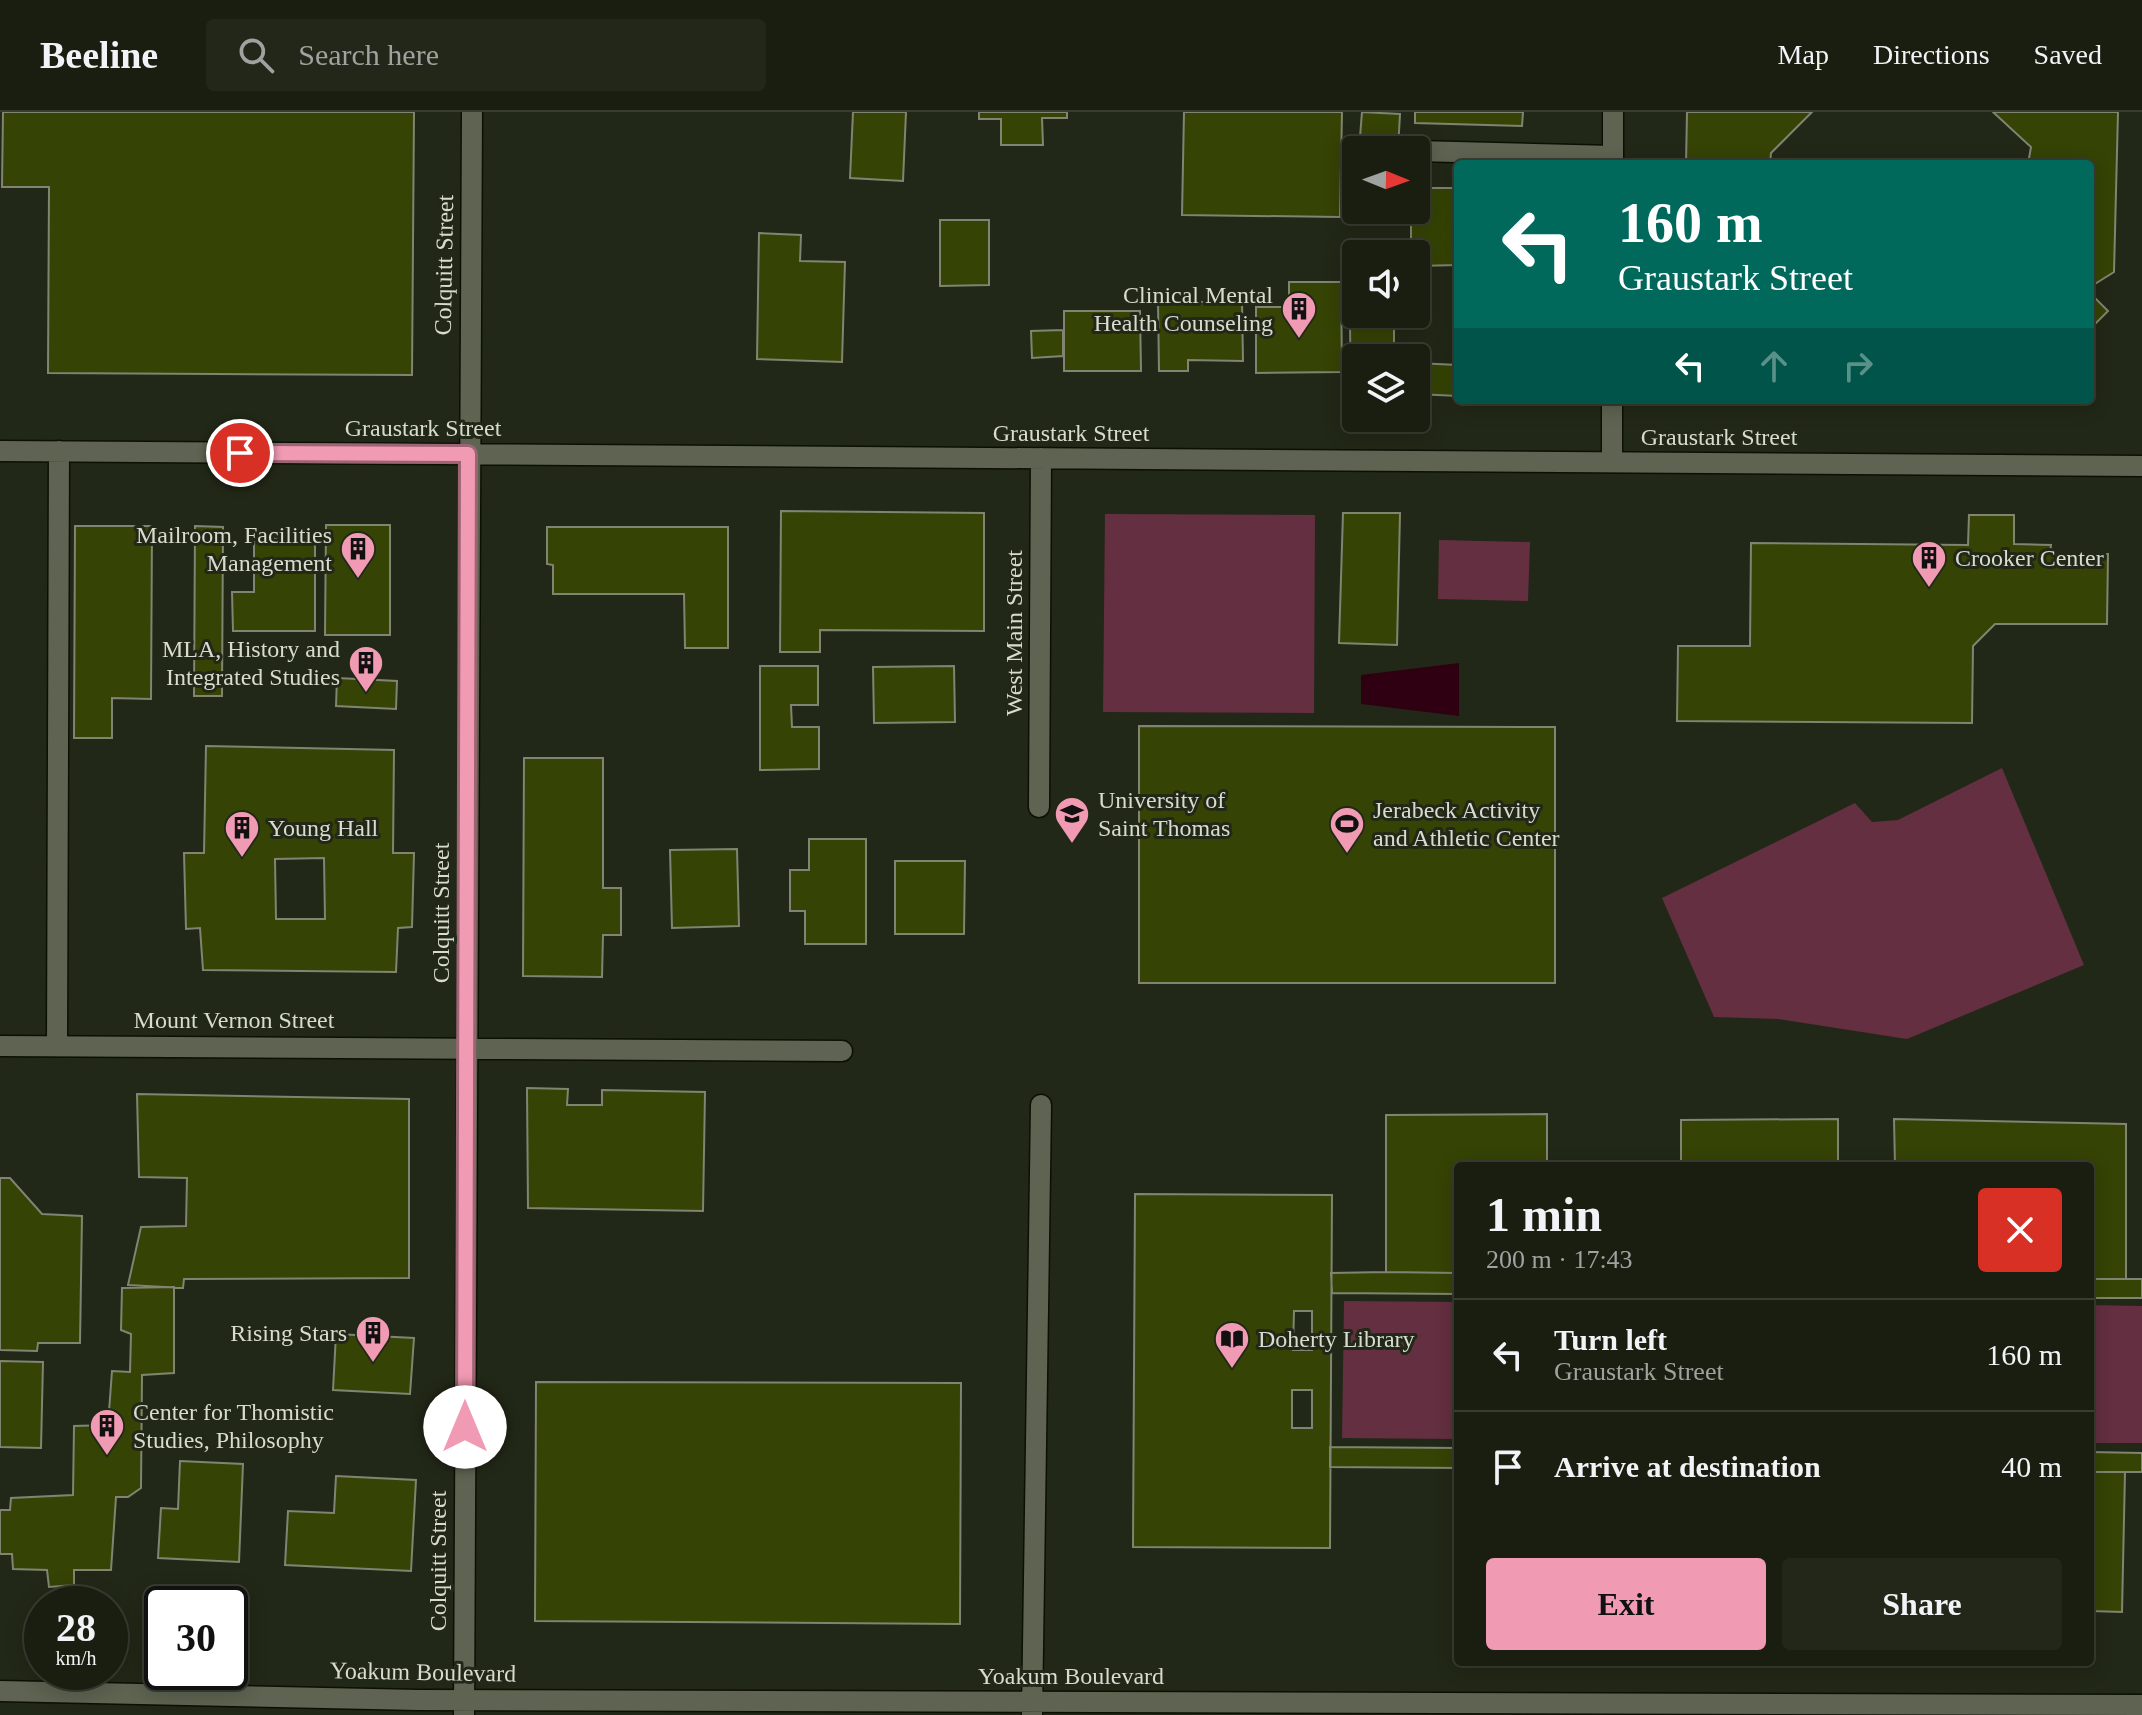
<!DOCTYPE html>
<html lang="en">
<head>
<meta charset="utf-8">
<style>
  :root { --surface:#1a1e11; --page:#23271a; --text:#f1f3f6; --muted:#9fa29f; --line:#383c31; --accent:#f19ab3 }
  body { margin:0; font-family:Georgia,serif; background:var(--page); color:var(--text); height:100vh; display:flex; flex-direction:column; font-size:30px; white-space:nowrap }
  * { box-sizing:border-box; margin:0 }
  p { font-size:26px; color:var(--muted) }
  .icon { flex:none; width:44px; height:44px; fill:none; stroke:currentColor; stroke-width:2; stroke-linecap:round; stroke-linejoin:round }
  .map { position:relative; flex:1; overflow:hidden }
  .details { position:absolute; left:1454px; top:1050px; width:640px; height:504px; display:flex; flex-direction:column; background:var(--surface); border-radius:8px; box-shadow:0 4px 20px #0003,0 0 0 2px var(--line) }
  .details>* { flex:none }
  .hud { position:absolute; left:1454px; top:48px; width:640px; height:244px; border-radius:8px; box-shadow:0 4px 20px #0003,0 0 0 2px var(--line); background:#00695c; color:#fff; overflow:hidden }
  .needle { width:52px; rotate:91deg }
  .buttons { position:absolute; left:1342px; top:24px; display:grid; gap:16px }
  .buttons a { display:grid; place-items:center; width:88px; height:88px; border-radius:8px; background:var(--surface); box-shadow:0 4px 20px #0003,0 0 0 2px var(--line); font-size:40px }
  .speed { position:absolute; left:24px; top:1474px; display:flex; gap:16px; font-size:40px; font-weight:700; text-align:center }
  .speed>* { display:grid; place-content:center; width:104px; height:104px; border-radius:50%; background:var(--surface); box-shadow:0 4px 20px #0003,0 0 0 2px var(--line); line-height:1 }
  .speed small { font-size:20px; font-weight:400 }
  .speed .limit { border:4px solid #111; border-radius:12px; background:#fff; color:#111 }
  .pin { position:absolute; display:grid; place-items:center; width:68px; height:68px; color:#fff; margin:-34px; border:4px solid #fff; border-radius:50%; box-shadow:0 2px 8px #0007 }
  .me { position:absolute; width:88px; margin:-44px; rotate:0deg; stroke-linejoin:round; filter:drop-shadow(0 0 6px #0008) }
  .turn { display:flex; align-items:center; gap:28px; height:168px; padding:0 32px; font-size:36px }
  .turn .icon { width:104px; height:104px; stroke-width:2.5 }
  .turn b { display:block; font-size:56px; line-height:68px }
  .lanes { display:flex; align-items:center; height:76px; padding:0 32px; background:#0003; justify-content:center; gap:40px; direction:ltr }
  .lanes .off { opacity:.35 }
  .round { display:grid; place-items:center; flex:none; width:84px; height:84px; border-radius:8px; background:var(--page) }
  .headline { display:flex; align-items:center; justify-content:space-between; height:136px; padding:0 32px }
  h1 { font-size:48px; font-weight:600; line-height:60px }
  .button { display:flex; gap:16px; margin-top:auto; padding:16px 32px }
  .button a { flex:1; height:92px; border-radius:8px; background:var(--accent); color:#111; font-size:32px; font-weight:600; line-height:92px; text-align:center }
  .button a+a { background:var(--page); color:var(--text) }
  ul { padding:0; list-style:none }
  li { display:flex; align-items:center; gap:24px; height:112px; padding:0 32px; border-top:2px solid var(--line) }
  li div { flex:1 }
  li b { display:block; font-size:30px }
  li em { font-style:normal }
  header { display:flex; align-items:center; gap:48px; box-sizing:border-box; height:112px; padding:0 40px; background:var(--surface); border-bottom:2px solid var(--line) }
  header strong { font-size:38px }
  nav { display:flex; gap:44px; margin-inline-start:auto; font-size:28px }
  .search { width:560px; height:72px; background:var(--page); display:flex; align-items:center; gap:20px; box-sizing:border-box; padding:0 28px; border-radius:8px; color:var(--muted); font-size:30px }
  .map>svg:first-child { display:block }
  .green { fill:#642f40 }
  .water { fill:#2f0012 }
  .building { fill:#354305; stroke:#7f8572; stroke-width:2; fill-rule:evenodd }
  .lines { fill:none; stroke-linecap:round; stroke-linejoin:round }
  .minor-casing { stroke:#0c1003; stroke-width:23 }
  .minor { stroke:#5e6451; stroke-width:20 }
  .route-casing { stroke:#9d6474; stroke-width:20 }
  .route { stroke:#f19ab3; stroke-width:14 }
  .labels { text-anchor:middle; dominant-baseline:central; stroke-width:6; stroke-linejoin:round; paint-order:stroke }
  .street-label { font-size:24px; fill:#d7dbd0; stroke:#222817 }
  .poi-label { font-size:24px; fill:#d7dbd0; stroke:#222817; text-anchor:start }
</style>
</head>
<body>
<header>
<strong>Beeline</strong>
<div class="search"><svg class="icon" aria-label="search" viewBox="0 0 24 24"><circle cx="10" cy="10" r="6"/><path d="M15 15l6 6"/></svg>Search here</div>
<nav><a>Map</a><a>Directions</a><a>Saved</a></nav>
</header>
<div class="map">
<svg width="2142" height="1603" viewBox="0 0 2142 1603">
  <rect width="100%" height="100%" fill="#222817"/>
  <path class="green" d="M 1105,402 L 1315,403 L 1314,601 L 1103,600 Z
    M 1439,428 L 1530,430 L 1528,489 L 1438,487 Z
    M 2002,656 L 2084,853 L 1907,927 L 1778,907 L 1714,905 L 1662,786 L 1855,691 L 1872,710 L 1898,708 Z
    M 1344,1189 L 1458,1190 L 1458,1327 L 1342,1326 Z
    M 2090,1193 L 2142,1194 L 2142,1331 L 2090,1331 Z"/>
  <path class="water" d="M 1459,551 L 1459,604 L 1361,592 L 1361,563 Z"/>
  <path class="building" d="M 3,0 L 414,0 L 412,263 L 48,261 L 49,75 L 2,75 Z
    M 853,0 L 906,0 L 903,69 L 850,66 Z
    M 979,0 L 1067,0 L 1067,6 L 1042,6 L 1043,33 L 1001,33 L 1001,7 L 979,7 Z
    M 1184,0 L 1342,0 L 1340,105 L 1182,103 Z
    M 1362,0 L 1400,2 L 1398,38 L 1359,38 Z
    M 1415,0 L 1523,0 L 1522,14 L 1415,11 Z
    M 1687,0 L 1812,0 L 1771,41 L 1770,52 L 1686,52 Z
    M 1993,0 L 2118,0 L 2114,160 L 2090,175 L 2090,52 L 2028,52 L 2031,35 Z
    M 1416,76 L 1458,76 L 1458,153 L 1416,154 L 1416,142 L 1411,142 L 1411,98 L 1416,98 Z
    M 940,108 L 989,108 L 989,173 L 940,174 Z
    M 759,121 L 801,123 L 800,149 L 845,150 L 842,250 L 757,247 Z
    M 1289,170 L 1341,170 L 1342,260 L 1256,261 L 1256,195 L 1289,195 Z
    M 2090,181 L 2108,199 L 2090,217 Z
    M 1158,190 L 1242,190 L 1243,249 L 1188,248 L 1188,259 L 1159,259 Z
    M 1064,199 L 1140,199 L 1141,259 L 1064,259 Z
    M 1394,213 L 1394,246 L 1356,246 L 1356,281 L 1351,281 L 1350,214 Z
    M 1063,218 L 1063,244 L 1032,246 L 1031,219 Z
    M 1416,251 L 1458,253 L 1458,284 L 1416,282 Z
    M 781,399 L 984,401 L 984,519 L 820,518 L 820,540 L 780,540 Z
    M 1343,401 L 1400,401 L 1397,533 L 1339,531 Z
    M 1969,403 L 2014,403 L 2014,432 L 2051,433 L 2050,442 L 2108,442 L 2107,512 L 1995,512 L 1973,534 L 1972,611 L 1677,609 L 1678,534 L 1750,534 L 1751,431 L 1968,433 Z
    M 326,413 L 390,413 L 390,523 L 325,523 Z
    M 75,414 L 152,414 L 151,587 L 112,586 L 112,626 L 74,626 Z
    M 195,414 L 223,415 L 222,584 L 194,584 Z
    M 547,415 L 728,415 L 728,536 L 685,536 L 684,482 L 553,482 L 553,453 L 547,452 Z
    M 315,426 L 315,519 L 233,519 L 232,480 L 254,480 L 254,427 Z
    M 760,554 L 818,554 L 818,593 L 791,593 L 792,615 L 819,615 L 819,657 L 760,658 Z
    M 954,554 L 955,610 L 874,611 L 873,555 Z
    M 337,566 L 397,569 L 396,597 L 336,594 Z
    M 1139,614 L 1555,615 L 1555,871 L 1139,871 Z
    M 206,634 L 394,638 L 393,741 L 414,741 L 412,815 L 398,816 L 396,860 L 203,858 L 200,816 L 186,817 L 184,741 L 204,741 ZM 324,746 L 325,807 L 276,807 L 275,747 Z
    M 524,646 L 603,646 L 603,776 L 621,776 L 621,823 L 603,823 L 602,865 L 523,864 Z
    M 809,727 L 866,727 L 866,832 L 805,832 L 805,799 L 790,799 L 790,758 L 809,758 Z
    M 737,737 L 739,814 L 672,816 L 670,738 Z
    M 895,749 L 965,749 L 964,822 L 895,822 Z
    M 527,976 L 568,977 L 567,993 L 602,993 L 602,978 L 705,980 L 703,1099 L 528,1096 Z
    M 137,982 L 409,987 L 409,1166 L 184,1167 L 183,1176 L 128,1173 L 141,1115 L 186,1114 L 187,1066 L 139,1065 Z
    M 1547,1002 L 1547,1054 L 1458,1054 L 1458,1161 L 1386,1160 L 1386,1003 Z
    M 1838,1007 L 1838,1054 L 1681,1054 L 1681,1008 Z
    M 1894,1007 L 2126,1012 L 2126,1167 L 2090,1167 L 2090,1054 L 1895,1054 Z
    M 0,1066 L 10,1066 L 42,1102 L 82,1104 L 80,1231 L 38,1231 L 37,1239 L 0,1238 Z
    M 1135,1082 L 1332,1083 L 1330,1436 L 1133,1435 ZM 1294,1199 L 1312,1199 L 1312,1238 L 1293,1238 ZM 1292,1278 L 1312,1278 L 1312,1316 L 1292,1316 Z
    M 1386,1160 L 1458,1161 L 1458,1182 L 1332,1181 L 1331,1161 Z
    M 2090,1167 L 2142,1167 L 2142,1186 L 2090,1186 Z
    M 174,1175 L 174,1261 L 142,1263 L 141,1376 L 128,1385 L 116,1385 L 111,1458 L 74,1458 L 74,1473 L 49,1475 L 47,1458 L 13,1457 L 12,1442 L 0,1442 L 0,1398 L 10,1398 L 11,1386 L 73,1383 L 74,1314 L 108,1313 L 112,1259 L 130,1260 L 131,1222 L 121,1218 L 122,1176 Z
    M 336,1222 L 414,1226 L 410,1282 L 333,1278 Z
    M 0,1249 L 43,1250 L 41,1336 L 0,1335 Z
    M 536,1270 L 961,1271 L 960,1512 L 535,1509 Z
    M 1330,1335 L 1458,1336 L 1458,1356 L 1330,1355 Z
    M 2090,1340 L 2142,1341 L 2142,1360 L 2090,1360 Z
    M 180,1349 L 243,1352 L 239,1450 L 158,1446 L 161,1396 L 178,1397 Z
    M 2090,1360 L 2125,1360 L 2122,1500 L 2090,1499 Z
    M 336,1364 L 416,1368 L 411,1459 L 285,1453 L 288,1399 L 334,1401 Z"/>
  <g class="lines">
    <defs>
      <path id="minor" d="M 1416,39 L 1613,44
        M 1613,52 L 1613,0
        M 0,339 L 2142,354
        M 1612,350 L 1612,288
        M 1039,695 L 1041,346
        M 0,934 L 842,939
        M 57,934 L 59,339
        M 0,1579 L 418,1588 L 2142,1593
        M 464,1603 L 472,0
        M 1032,1603 L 1041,993"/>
    </defs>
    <use href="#minor" class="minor-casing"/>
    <use href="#minor" class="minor"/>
  </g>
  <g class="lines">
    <defs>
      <path id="route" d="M 240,341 L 468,342 L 465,1315"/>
    </defs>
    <use href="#route" class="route-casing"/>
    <use href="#route" class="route"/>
  </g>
  <defs>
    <symbol id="building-pin" viewBox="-11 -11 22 30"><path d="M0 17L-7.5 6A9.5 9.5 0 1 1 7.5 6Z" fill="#f19ab3" stroke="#222817"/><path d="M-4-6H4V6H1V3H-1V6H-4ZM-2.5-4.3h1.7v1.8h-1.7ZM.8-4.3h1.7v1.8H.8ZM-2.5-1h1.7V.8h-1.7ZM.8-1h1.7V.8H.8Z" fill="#111"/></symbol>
    <symbol id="university-pin" viewBox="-11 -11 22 30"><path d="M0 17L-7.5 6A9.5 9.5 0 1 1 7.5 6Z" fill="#f19ab3" stroke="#222817"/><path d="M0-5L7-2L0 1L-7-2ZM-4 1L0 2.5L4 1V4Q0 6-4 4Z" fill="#111"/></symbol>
    <symbol id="stadium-pin" viewBox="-11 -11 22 30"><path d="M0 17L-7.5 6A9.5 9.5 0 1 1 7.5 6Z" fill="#f19ab3" stroke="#222817"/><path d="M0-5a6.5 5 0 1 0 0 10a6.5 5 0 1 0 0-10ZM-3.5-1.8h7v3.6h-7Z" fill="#111"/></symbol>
    <symbol id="library-pin" viewBox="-11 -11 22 30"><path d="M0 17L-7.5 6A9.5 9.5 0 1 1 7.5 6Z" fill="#f19ab3" stroke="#222817"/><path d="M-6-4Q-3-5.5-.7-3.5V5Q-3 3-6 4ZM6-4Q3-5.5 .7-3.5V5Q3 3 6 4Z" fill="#111"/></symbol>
  </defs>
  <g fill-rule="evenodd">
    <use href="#building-pin" x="1279" y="177" width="40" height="54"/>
    <use href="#building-pin" x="338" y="417" width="40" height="54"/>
    <use href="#building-pin" x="1909" y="426" width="40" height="54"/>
    <use href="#building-pin" x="346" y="531" width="40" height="54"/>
    <use href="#university-pin" x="1052" y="682" width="40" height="54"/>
    <use href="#stadium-pin" x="1327" y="692" width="40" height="54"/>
    <use href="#building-pin" x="222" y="696" width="40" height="54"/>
    <use href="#building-pin" x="353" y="1201" width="40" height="54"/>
    <use href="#library-pin" x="1212" y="1207" width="40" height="54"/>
    <use href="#building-pin" x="87" y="1294" width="40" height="54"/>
  </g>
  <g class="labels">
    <g class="street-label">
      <text transform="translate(444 153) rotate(-89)">Colquitt Street</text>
      <text x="423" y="316">Graustark Street</text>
      <text x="1071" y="321">Graustark Street</text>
      <text x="1719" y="325">Graustark Street</text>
      <text transform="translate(1014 521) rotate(-90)">West Main Street</text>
      <text transform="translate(441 801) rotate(-90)">Colquitt Street</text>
      <text x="234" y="908">Mount Vernon Street</text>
      <text transform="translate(438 1449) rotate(-90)">Colquitt Street</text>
      <text transform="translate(423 1560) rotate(1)">Yoakum Boulevard</text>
      <text x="1071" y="1564">Yoakum Boulevard</text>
    </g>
    <g class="poi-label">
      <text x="1273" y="183" text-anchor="end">Clinical Mental<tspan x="1273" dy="28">Health Counseling</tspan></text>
      <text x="332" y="423" text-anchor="end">Mailroom, Facilities<tspan x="332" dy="28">Management</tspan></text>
      <text x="1955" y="446">Crooker Center</text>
      <text x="340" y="537" text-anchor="end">MLA, History and<tspan x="340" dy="28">Integrated Studies</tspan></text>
      <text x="1098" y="688">University of<tspan x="1098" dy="28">Saint Thomas</tspan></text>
      <text x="1373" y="698">Jerabeck Activity<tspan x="1373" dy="28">and Athletic Center</tspan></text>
      <text x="268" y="716">Young Hall</text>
      <text x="347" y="1221" text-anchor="end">Rising Stars</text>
      <text x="1258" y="1227">Doherty Library</text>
      <text x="133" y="1300">Center for Thomistic<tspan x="133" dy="28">Studies, Philosophy</tspan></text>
    </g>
  </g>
</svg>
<div class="buttons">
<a><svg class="needle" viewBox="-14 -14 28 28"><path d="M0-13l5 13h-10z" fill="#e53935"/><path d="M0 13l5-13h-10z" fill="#9fa29f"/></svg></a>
<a><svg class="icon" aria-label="sound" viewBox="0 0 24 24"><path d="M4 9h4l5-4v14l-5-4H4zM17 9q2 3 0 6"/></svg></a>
<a><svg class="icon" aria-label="layers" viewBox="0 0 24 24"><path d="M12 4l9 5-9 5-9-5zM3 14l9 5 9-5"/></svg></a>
</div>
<div class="speed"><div>28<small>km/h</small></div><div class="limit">30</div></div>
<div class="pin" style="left:240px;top:341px;background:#d93025"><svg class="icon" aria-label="arrive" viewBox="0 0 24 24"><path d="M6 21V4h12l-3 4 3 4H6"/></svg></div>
<svg class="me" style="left:465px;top:1315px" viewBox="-20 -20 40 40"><circle r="19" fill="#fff"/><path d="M0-13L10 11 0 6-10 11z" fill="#f19ab3"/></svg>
<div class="hud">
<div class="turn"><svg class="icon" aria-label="left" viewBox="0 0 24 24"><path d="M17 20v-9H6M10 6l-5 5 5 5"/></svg><div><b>160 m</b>Graustark Street</div></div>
<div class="lanes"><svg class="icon" aria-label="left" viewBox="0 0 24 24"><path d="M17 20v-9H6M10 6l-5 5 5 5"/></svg><svg class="icon off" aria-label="ahead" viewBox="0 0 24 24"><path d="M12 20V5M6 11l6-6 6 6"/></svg><svg class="icon off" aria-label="right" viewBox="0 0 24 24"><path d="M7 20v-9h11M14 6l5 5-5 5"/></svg></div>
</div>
<section class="details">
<div class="headline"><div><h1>1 min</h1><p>200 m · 17:43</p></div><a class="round" style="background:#d93025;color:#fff"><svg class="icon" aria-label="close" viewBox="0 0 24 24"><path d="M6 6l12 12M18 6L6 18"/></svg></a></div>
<ul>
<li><svg class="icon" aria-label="left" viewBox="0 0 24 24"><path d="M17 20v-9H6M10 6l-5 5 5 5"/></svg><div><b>Turn left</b><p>Graustark Street</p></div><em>160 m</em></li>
<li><svg class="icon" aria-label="arrive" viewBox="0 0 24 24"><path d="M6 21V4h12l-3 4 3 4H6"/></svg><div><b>Arrive at destination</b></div><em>40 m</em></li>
</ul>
<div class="button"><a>Exit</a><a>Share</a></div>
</section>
</div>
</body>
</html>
